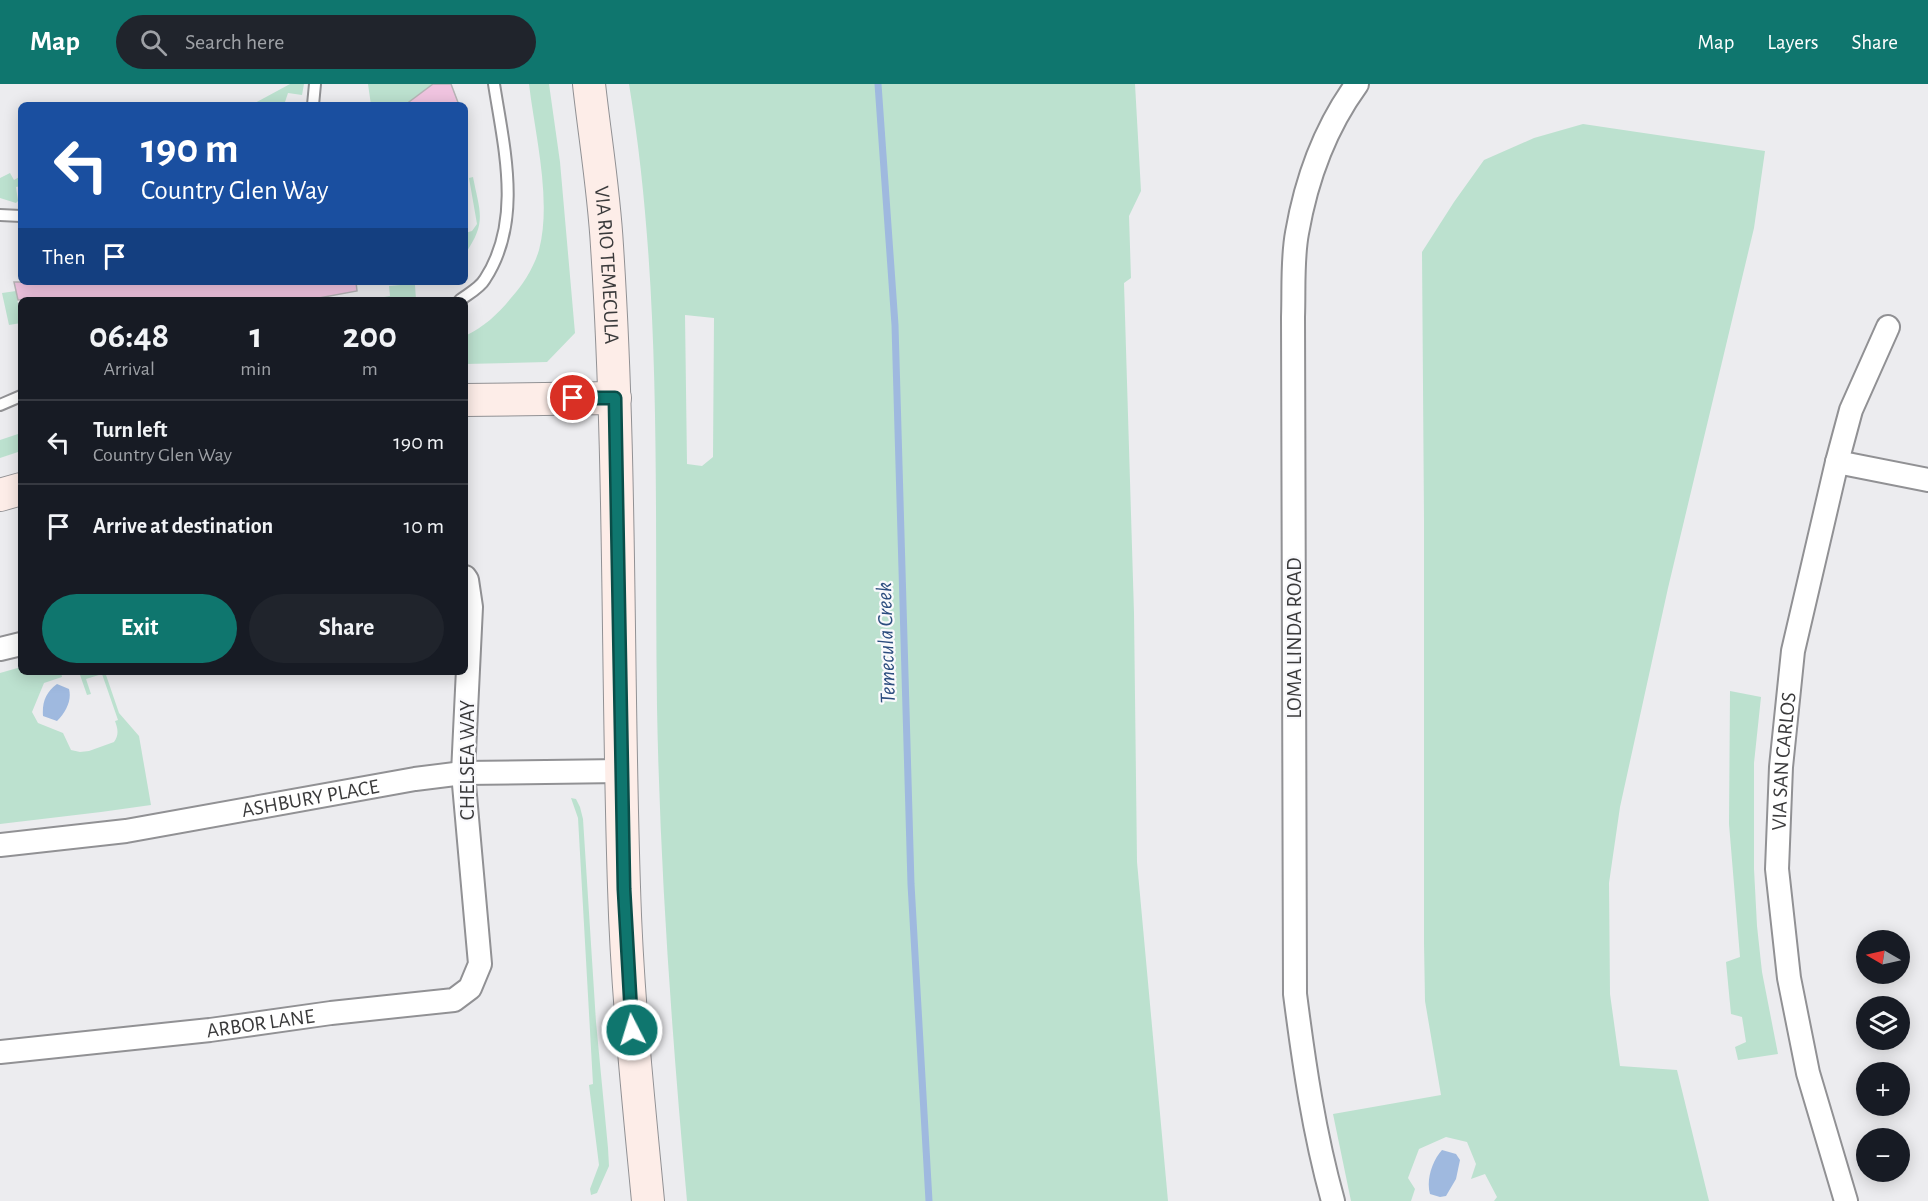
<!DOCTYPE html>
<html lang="en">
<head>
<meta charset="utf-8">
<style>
  :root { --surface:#171b24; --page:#20242c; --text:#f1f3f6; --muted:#9ea1a6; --line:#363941; --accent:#0f766e }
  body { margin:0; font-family:"Alegreya Sans",sans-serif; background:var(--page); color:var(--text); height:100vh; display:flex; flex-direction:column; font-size:22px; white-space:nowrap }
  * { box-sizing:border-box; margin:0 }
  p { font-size:20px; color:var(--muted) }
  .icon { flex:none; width:33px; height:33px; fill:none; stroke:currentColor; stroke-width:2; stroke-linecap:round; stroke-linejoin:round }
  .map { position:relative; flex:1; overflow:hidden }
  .drawer { position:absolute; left:18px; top:213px; width:450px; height:378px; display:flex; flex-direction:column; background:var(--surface); border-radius:9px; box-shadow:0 3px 15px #0003 }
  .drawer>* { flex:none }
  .hud { position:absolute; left:18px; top:18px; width:450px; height:183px; border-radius:9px; box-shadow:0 3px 15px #0003; background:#1a4fa0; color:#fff; overflow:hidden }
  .needle { width:39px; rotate:279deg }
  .fabs { position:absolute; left:1856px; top:846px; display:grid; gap:12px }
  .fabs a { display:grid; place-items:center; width:54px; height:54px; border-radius:50%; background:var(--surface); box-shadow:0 3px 15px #0003; font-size:30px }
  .pin { position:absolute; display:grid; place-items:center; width:51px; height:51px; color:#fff; margin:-26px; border:3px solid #fff; border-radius:50%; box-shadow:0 2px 6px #0007 }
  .me { position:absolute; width:66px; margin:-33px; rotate:355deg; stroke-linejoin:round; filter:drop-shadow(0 0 4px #0008) }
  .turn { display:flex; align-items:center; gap:21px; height:126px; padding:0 24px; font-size:27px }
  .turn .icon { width:78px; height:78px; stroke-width:2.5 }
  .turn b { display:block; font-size:42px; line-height:51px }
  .then { display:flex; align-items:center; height:57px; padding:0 24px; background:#0003; gap:12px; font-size:22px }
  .eta { display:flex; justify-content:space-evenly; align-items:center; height:102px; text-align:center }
  .eta b { font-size:36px; font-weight:600; line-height:42px }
  .action { display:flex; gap:12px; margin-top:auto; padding:12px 24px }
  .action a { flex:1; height:69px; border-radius:36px; background:var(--accent); color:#fff; font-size:24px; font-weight:600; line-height:69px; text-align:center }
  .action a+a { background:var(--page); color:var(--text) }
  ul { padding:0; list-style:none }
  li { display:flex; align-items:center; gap:18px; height:84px; padding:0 24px; border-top:2px solid var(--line) }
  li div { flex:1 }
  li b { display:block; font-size:22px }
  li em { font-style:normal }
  header { display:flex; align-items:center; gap:36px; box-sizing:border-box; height:84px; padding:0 30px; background:var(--accent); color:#fff }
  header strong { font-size:28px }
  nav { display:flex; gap:33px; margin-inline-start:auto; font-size:21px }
  .search { width:420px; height:54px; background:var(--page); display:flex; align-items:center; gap:15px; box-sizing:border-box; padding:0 21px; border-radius:33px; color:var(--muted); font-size:22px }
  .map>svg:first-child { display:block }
  .green { fill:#bce1cf; fill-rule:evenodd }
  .water { fill:#9fb9df }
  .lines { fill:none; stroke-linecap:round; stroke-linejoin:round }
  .stream { stroke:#9fb9df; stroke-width:7 }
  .building { fill:#f0c4e0; stroke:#b7b4b6; stroke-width:1.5 }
  .lane-casing { stroke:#919194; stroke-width:14 }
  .street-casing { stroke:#919194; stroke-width:26 }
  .secondary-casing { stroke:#919194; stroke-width:34 }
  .lane { stroke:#fff; stroke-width:10 }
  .street { stroke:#fff; stroke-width:22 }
  .secondary { stroke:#fdede8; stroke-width:32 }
  .route-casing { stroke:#0a4d48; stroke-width:15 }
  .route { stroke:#0f766e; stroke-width:10 }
  .labels { text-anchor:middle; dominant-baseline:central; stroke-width:4.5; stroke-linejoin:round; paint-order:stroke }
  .street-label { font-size:21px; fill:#3a3a3b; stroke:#f9f9fc }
  .water-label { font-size:22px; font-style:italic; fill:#2b4c7e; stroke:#f9f9fc }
</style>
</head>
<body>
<header>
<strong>Map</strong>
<div class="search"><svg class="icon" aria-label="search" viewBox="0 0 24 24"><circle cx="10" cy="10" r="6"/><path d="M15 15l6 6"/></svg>Search here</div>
<nav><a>Map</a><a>Layers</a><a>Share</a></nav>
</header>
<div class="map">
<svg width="1928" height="1117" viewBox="0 0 1928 1117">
  <rect width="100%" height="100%" fill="#ececef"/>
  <path class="green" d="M 290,0 L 304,0 L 302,11 L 288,9 L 284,21 L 251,21 Z
    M 368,0 L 433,0 L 405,21 L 371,21 Z
    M 529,0 L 549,0 L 560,78 L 575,249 L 547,278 L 465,280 L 465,252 C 484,243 498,230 511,214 C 523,201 534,183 539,166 C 552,116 535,51 529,0 Z
    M 629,0 L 1135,0 L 1141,107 L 1129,132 L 1131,194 L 1124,199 L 1134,529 L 1137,778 L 1168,1117 L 687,1117 C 672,952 660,788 657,623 C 654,415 663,206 629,0 ZM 685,231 L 714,234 L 713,373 L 702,382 L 687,380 Z
    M 1583,40 L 1765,67 L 1754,144 L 1668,504 L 1620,723 L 1609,799 L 1610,910 L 1620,982 L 1677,986 L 1709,1117 L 1494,1117 L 1497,1113 L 1485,1090 L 1471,1095 L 1476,1080 L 1467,1058 L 1446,1053 L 1419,1065 L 1408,1094 L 1415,1105 L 1411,1117 L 1351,1117 L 1333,1030 L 1441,1011 L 1425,917 L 1424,859 L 1424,436 L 1422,168 L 1454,118 L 1484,76 L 1534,54 Z
    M 10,89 L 14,96 L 21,92 L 21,102 L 16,103 L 18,117 L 16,119 L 0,114 L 0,94 Z
    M 473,93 C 480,129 487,138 465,170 L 465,149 L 472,147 L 477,140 L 469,94 Z
    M 412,198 L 425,198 L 415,201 L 416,216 L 367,216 L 390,212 L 389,202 L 412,200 Z
    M 16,207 L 21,239 L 9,241 L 2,209 Z
    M 21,349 L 21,367 L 0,374 L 0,356 Z
    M 21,583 L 21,588 L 61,588 L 62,593 L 44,599 L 32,628 L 38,639 L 63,649 L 71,666 L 80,668 L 89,667 L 114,658 C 119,651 118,645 115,637 L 118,636 L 102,590 L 86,595 L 91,610 L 87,611 L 79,588 L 105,588 L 119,629 L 139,652 L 151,721 L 101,728 L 0,740 L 0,589 Z
    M 1730,607 L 1761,613 L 1754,679 L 1754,785 L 1757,842 L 1762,888 L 1778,970 L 1738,976 L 1735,963 L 1746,958 L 1742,933 L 1731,930 L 1726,878 L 1740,873 L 1729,740 Z
    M 571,714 L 576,715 L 580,723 L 583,735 L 596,938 L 608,1064 L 609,1082 L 597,1109 L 591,1111 L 590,1105 L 599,1081 L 589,1001 L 593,1000 L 578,734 Z"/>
  <path class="water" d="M 57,600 L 69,605 C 72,616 66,628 57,637 L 43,632 C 42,618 46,608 57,600 Z
    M 1442,1066 L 1456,1070 L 1460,1076 L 1456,1095 L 1446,1112 L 1440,1113 L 1430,1110 C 1426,1096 1432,1077 1442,1066 Z"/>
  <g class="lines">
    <path class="stream" d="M 878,0 L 895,241 L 911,800 L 929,1117"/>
  </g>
  <path class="building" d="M 433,0 L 451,0 L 459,21 L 405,21 Z
    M 14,198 L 356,198 L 357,207 L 308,216 L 18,216 Z"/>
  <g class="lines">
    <defs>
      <path id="lane" d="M 313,21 L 315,0
        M 0,131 L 21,132
        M 460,216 C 468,210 480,204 485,195 C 523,137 504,64 494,0
        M 0,321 L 21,312"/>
      <g id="street">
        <path d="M 1837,378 L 1928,396"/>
        <path d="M 0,565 L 21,560"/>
        <path id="s1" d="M 0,761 L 126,747 L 415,695 L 463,689 L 621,687"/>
        <path id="s2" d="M 0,968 L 210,946 L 331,929 L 454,916 L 470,904 L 480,880 L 463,689 L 471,523 L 467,496 L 465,493"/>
        <path d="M 1333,1117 C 1314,1049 1304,980 1295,910 L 1293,233 C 1294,205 1292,176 1297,149 C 1306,97 1325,44 1357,0"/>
        <path id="s3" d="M 1846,1117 L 1808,989 L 1789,894 L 1777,785 L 1781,683 L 1793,567 L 1837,378 L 1851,326 L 1888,243"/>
      </g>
      <g id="secondary">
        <path id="s4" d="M 589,0 C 595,54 604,108 607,162 C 621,375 617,589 624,803 C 627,908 638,1012 648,1117"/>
        <path d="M 465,316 L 615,314"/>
        <path d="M 0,411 L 21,405"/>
      </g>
    </defs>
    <use href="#lane" class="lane-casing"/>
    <use href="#street" class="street-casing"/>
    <use href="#secondary" class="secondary-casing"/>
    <use href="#lane" class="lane"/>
    <use href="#street" class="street"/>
    <use href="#secondary" class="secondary"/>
  </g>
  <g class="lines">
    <defs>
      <path id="route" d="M 573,314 L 615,314 L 624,805 L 632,946"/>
    </defs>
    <use href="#route" class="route-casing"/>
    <use href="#route" class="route"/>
  </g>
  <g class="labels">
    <g class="street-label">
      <text stroke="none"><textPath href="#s4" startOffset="182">VIA RIO TEMECULA</textPath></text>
      <text transform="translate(1294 554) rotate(-90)">LOMA LINDA ROAD</text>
      <text transform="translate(467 676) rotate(-90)">CHELSEA WAY</text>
      <text stroke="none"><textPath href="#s3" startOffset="448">VIA SAN CARLOS</textPath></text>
      <text stroke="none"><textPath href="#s1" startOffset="314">ASHBURY PLACE</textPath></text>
      <text stroke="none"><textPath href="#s2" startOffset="262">ARBOR LANE</textPath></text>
    </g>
    <g class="water-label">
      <text transform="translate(886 559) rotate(-92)">Temecula Creek</text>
    </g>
  </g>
</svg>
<div class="fabs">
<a><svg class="needle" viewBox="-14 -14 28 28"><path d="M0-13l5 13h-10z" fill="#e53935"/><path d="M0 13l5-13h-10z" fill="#9ea1a6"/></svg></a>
<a><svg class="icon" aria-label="layers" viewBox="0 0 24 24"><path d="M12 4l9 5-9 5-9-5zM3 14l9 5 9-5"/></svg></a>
<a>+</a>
<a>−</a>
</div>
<div class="pin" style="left:573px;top:314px;background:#d93025"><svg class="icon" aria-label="arrive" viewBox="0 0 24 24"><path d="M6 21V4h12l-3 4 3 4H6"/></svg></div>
<svg class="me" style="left:632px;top:946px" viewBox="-20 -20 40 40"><circle r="17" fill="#0f766e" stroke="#fff" stroke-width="3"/><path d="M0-11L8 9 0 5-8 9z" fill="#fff"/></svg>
<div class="hud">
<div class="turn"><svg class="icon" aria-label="left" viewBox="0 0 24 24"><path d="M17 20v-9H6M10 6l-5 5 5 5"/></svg><div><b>190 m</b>Country Glen Way</div></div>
<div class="then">Then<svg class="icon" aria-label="arrive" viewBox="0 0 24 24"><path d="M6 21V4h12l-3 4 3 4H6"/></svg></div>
</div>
<section class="drawer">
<div class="eta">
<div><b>06:48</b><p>Arrival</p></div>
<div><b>1</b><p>min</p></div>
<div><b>200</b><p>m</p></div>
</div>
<ul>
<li><svg class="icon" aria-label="left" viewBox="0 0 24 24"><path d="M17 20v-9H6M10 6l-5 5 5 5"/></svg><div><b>Turn left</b><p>Country Glen Way</p></div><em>190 m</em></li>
<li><svg class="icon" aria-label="arrive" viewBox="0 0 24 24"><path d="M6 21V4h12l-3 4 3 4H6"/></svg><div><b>Arrive at destination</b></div><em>10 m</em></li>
</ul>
<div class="action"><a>Exit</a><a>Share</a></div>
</section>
</div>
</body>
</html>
